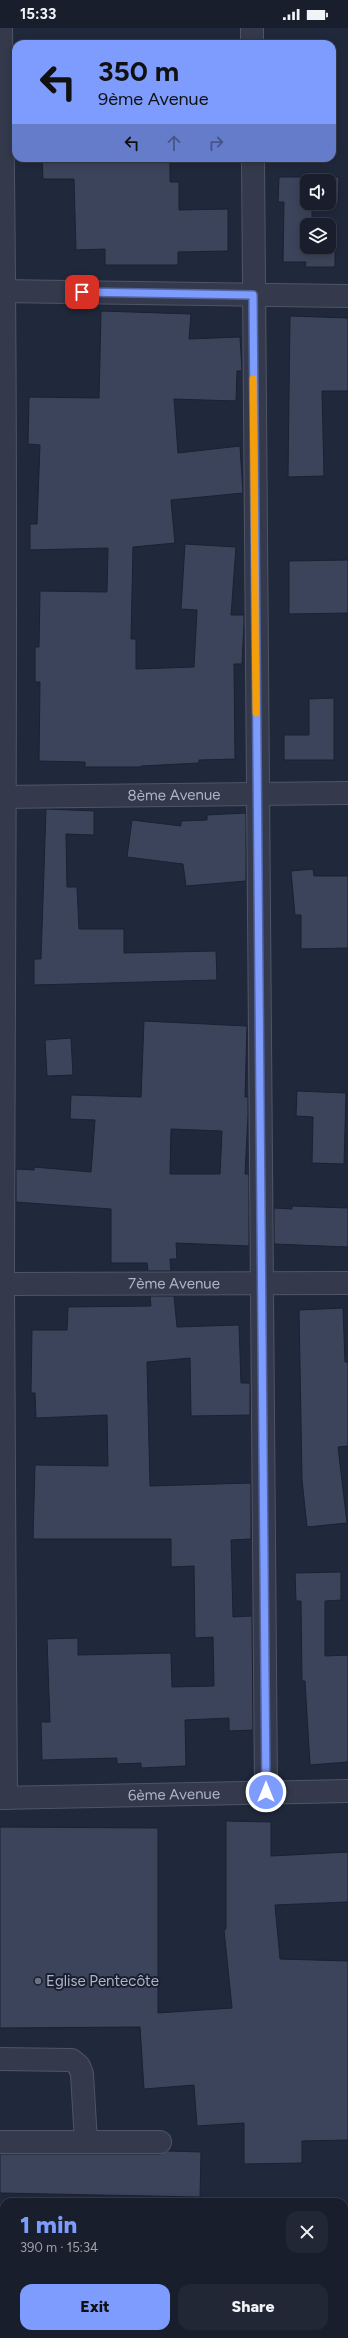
<!DOCTYPE html>
<html lang="en">
<head>
<meta charset="utf-8">
<style>
  :root { --surface:#181e2c; --page:#212734; --text:#f1f3f6; --muted:#9fa2a9; --line:#363c48; --accent:#7d9cfd }
  body { margin:0; font-family:Figtree,sans-serif; background:var(--page); color:var(--text); height:100vh; display:flex; flex-direction:column; font-size:15px; white-space:nowrap }
  * { box-sizing:border-box; margin:0 }
  p { font-size:13px; color:var(--muted) }
  .icon { flex:none; width:22px; height:22px; fill:none; stroke:currentColor; stroke-width:2; stroke-linecap:round; stroke-linejoin:round }
  .map { position:relative; flex:1; overflow:hidden }
  .details { position:absolute; left:0px; top:2170px; width:348px; height:140px; display:flex; flex-direction:column; background:var(--surface); border-radius:12px 12px 0 0; box-shadow:0 2px 10px #0003,0 0 0 1px var(--line) }
  .details>* { flex:none }
  .hud { position:absolute; left:12px; top:12px; width:324px; height:122px; border-radius:12px; box-shadow:0 2px 10px #0003,0 0 0 1px var(--line); background:#7d9cfd; color:#111; overflow:hidden }
  .fabs { position:absolute; left:300px; top:146px; display:grid; gap:8px }
  .fabs a { display:grid; place-items:center; width:36px; height:36px; border-radius:8px; background:var(--surface); box-shadow:0 2px 10px #0003,0 0 0 1px var(--line); font-size:20px }
  .pin { position:absolute; display:grid; place-items:center; width:34px; height:34px; color:#fff; margin:-17px; border-radius:8px; box-shadow:0 2px 6px #0006 }
  .me { position:absolute; width:44px; margin:-22px; rotate:0deg; stroke-linejoin:round; filter:drop-shadow(0 0 3px #0008) }
  .turn { display:flex; align-items:center; gap:14px; height:84px; padding:0 20px; font-size:18px }
  .turn .icon { width:52px; height:52px; stroke-width:2.5 }
  .turn b { display:block; font-size:28px; line-height:34px }
  .lanes { display:flex; align-items:center; height:38px; padding:0 20px; background:#0003; justify-content:center; gap:20px; direction:ltr }
  .lanes .off { opacity:.35 }
  .round { display:grid; place-items:center; flex:none; width:42px; height:42px; border-radius:12px; background:var(--page) }
  .summary { display:flex; align-items:center; justify-content:space-between; height:68px; padding:0 20px }
  h1 { font-size:24px; font-weight:800; line-height:30px; color:var(--accent) }
  .cta { display:flex; gap:8px; margin-top:auto; padding:8px 20px }
  .cta a { flex:1; height:46px; border-radius:12px; background:var(--accent); color:#111; font-size:16px; font-weight:800; line-height:46px; text-align:center }
  .cta a+a { background:var(--page); color:var(--text) }
  .status { display:flex; justify-content:space-between; align-items:center; height:28px; padding:0 20px; background:var(--surface); direction:ltr }
  .status svg { height:11px; fill:currentColor }
  .map>svg:first-child { display:block }
  .lines { fill:none; stroke-linecap:round; stroke-linejoin:round }
  .stream { stroke:#313e61; stroke-width:8 }
  .building { fill:#3c445b; stroke:#1b2132; fill-rule:evenodd }
  .minor-casing { stroke:#4f5566; stroke-width:24 }
  .minor { stroke:#343a4b; stroke-width:22 }
  .route-casing { stroke:#5165a4; stroke-width:10 }
  .route { stroke:#7d9cfd; stroke-width:7 }
  .slow { stroke:#f59e0b; stroke-width:7 }
  .worship-dot { fill:#6b7280; stroke:#191f2f; stroke-width:1.5 }
  .labels { text-anchor:middle; dominant-baseline:central; stroke-width:4; stroke-linejoin:round; paint-order:stroke }
  .street-label { font-size:15px; fill:#afb5c7; stroke:#191f2f }
  .poi-label { font-size:15px; fill:#afb5c7; stroke:#191f2f; text-anchor:start }
</style>
</head>
<body>
<div class="status"><b>15:33</b><svg viewBox="0 0 49 12"><path d="M0 12V9h3v3zM5 12V6h3v6zM10 12V3h3v9zM15 12V0h3v12zM26 1h20v11H26zM47 4h2v5h-2z"/></svg></div>
<div class="map">
<svg width="348" height="2310" viewBox="0 0 348 2310">
  <rect width="100%" height="100%" fill="#20283b"/>
  <g class="lines">
    <path class="stream" d="M 344,2182 L 348,2181
      M 0,2207 L 4,2209"/>
  </g>
  <path class="building" d="M 42,130 L 170,130 L 170,154 L 179,154 L 179,182 L 228,181 L 228,223 L 178,224 L 178,237 L 105,237 L 105,221 L 76,222 L 74,151 L 43,151 Z
    M 279,149 L 339,149 L 338,175 L 312,175 L 312,197 L 307,197 L 307,219 L 335,218 L 335,239 L 305,239 L 306,234 L 283,234 L 284,174 L 278,174 ZM 307,153 L 329,153 L 329,175 L 307,175 Z
    M 101,283 L 191,286 L 189,311 L 240,309 L 242,343 L 237,343 L 236,373 L 174,371 L 178,425 L 240,418 L 243,465 L 171,472 L 175,515 L 133,519 L 131,611 L 136,611 L 136,641 L 194,639 L 197,582 L 181,581 L 185,516 L 236,519 L 231,587 L 244,587 L 244,595 L 242,636 L 234,636 L 235,731 L 199,732 L 199,735 L 141,738 L 141,739 L 85,739 L 85,734 L 39,733 L 40,654 L 35,654 L 35,619 L 39,619 L 40,563 L 107,564 L 108,520 L 30,522 L 30,496 L 37,496 L 40,417 L 28,416 L 29,369 L 99,370 Z
    M 290,288 L 348,290 L 348,363 L 322,363 L 324,448 L 288,449 Z
    M 348,532 L 348,585 L 289,586 L 289,533 Z
    M 334,670 L 334,732 L 284,732 L 284,707 L 309,707 L 309,671 Z
    M 46,781 L 94,783 L 94,807 L 66,806 L 67,859 L 77,859 L 79,901 L 124,901 L 124,925 L 216,923 L 217,952 L 34,957 L 34,931 L 41,931 Z
    M 246,785 L 246,853 L 186,858 L 183,836 L 127,829 L 132,792 L 181,798 L 181,793 L 207,792 L 207,787 Z
    M 313,841 L 314,848 L 348,848 L 348,920 L 301,921 L 301,887 L 295,887 L 291,843 Z
    M 144,993 L 247,998 L 245,1069 L 248,1069 L 248,1088 L 245,1146 L 249,1146 L 249,1218 L 176,1215 L 177,1231 L 170,1231 L 171,1243 L 148,1243 L 147,1235 L 111,1235 L 111,1181 L 16,1174 L 16,1141 L 34,1142 L 34,1139 L 91,1144 L 95,1092 L 70,1091 L 71,1067 L 141,1069 ZM 171,1101 L 222,1103 L 220,1146 L 170,1146 Z
    M 71,1010 L 73,1047 L 47,1048 L 45,1012 Z
    M 297,1063 L 346,1065 L 344,1136 L 312,1135 L 313,1089 L 296,1088 Z
    M 292,1178 L 348,1180 L 348,1219 L 274,1216 L 274,1180 L 292,1181 Z
    M 150,1268 L 174,1268 L 177,1299 L 239,1297 L 241,1355 L 250,1355 L 250,1387 L 191,1388 L 190,1330 L 147,1334 L 150,1458 L 251,1455 L 251,1511 L 231,1512 L 233,1589 L 252,1588 L 253,1702 L 229,1703 L 229,1690 L 185,1692 L 186,1738 L 141,1740 L 141,1735 L 117,1736 L 117,1730 L 42,1732 L 41,1694 L 50,1694 L 47,1611 L 78,1610 L 78,1627 L 171,1625 L 172,1659 L 214,1658 L 213,1609 L 195,1610 L 194,1538 L 171,1539 L 171,1511 L 33,1511 L 35,1437 L 108,1438 L 107,1387 L 36,1390 L 35,1365 L 31,1365 L 32,1302 L 67,1302 L 68,1279 L 151,1278 Z
    M 343,1280 L 345,1334 L 348,1334 L 348,1418 L 338,1419 L 347,1495 L 307,1499 L 302,1452 L 299,1282 Z
    M 341,1544 L 341,1572 L 325,1573 L 325,1628 L 348,1627 L 348,1734 L 310,1737 L 305,1653 L 302,1653 L 301,1573 L 296,1573 L 295,1545 Z
    M 226,1793 L 271,1794 L 271,1828 L 348,1824 L 348,1874 L 275,1877 L 280,1931 L 348,1933 L 348,2112 L 302,2113 L 302,2135 L 244,2136 L 244,2095 L 197,2098 L 194,2057 L 144,2061 L 140,1999 L 0,2000 L 0,1799 L 158,1800 L 158,1985 L 232,1980 L 224,1902 L 226,1901 Z
    M 168,2123 L 201,2124 L 200,2169 L 0,2165 L 0,2126 L 160,2126 Z"/>
  <g class="lines">
    <defs>
      <g id="minor">
        <path d="M 1,0 C 8,418 4,836 3,1254 C 3,1426 5,1598 6,1770"/>
        <path d="M 252,0 L 252,16"/>
        <path d="M 253,130 L 266,1764"/>
        <path d="M 0,263 L 348,268"/>
        <path id="s1" d="M 0,769 L 348,765"/>
        <path id="s2" d="M 0,1256 L 348,1255"/>
        <path id="s3" d="M 0,1770 L 348,1763"/>
        <path d="M 0,2031 L 72,2032 L 79,2038 L 82,2046 L 86,2114"/>
        <path d="M 0,2114 L 160,2114"/>
      </g>
    </defs>
    <use href="#minor" class="minor-casing"/>
    <use href="#minor" class="minor"/>
  </g>
  <g class="lines">
    <defs>
      <path id="route" d="M 82,264 L 253,267 L 266,1764"/>
    </defs>
    <use href="#route" class="route-casing"/>
    <use href="#route" class="route"/>
    <path class="slow" d="M 253,351 L 256,685"/>
  </g>
  <circle class="worship-dot" cx="38" cy="1953" r="4"/>
  <g class="labels">
    <g class="street-label">
      <text stroke="none"><textPath href="#s1" startOffset="174">8ème Avenue</textPath></text>
      <text stroke="none"><textPath href="#s2" startOffset="174">7ème Avenue</textPath></text>
      <text stroke="none"><textPath href="#s3" startOffset="174">6ème Avenue</textPath></text>
    </g>
    <g class="poi-label">
      <text x="46" y="1953">Eglise Pentecôte</text>
    </g>
  </g>
</svg>
<div class="fabs">
<a><svg class="icon" aria-label="sound" viewBox="0 0 24 24"><path d="M4 9h4l5-4v14l-5-4H4zM17 9q2 3 0 6"/></svg></a>
<a><svg class="icon" aria-label="layers" viewBox="0 0 24 24"><path d="M12 4l9 5-9 5-9-5zM3 14l9 5 9-5"/></svg></a>
</div>
<div class="pin" style="left:82px;top:264px;background:#d93025"><svg class="icon" aria-label="arrive" viewBox="0 0 24 24"><path d="M6 21V4h12l-3 4 3 4H6"/></svg></div>
<svg class="me" style="left:266px;top:1764px" viewBox="-20 -20 40 40"><circle r="17" fill="#7d9cfd" stroke="#fff" stroke-width="3"/><path d="M0-11L8 9 0 5-8 9z" fill="#fff"/></svg>
<div class="hud">
<div class="turn"><svg class="icon" aria-label="left" viewBox="0 0 24 24"><path d="M17 20v-9H6M10 6l-5 5 5 5"/></svg><div><b>350 m</b>9ème Avenue</div></div>
<div class="lanes"><svg class="icon" aria-label="left" viewBox="0 0 24 24"><path d="M17 20v-9H6M10 6l-5 5 5 5"/></svg><svg class="icon off" aria-label="ahead" viewBox="0 0 24 24"><path d="M12 20V5M6 11l6-6 6 6"/></svg><svg class="icon off" aria-label="right" viewBox="0 0 24 24"><path d="M7 20v-9h11M14 6l5 5-5 5"/></svg></div>
</div>
<section class="details">
<div class="summary"><div><h1>1 min</h1><p>390 m · 15:34</p></div><a class="round"><svg class="icon" aria-label="close" viewBox="0 0 24 24"><path d="M6 6l12 12M18 6L6 18"/></svg></a></div>
<div class="cta"><a>Exit</a><a>Share</a></div>
</section>
</div>
</body>
</html>
